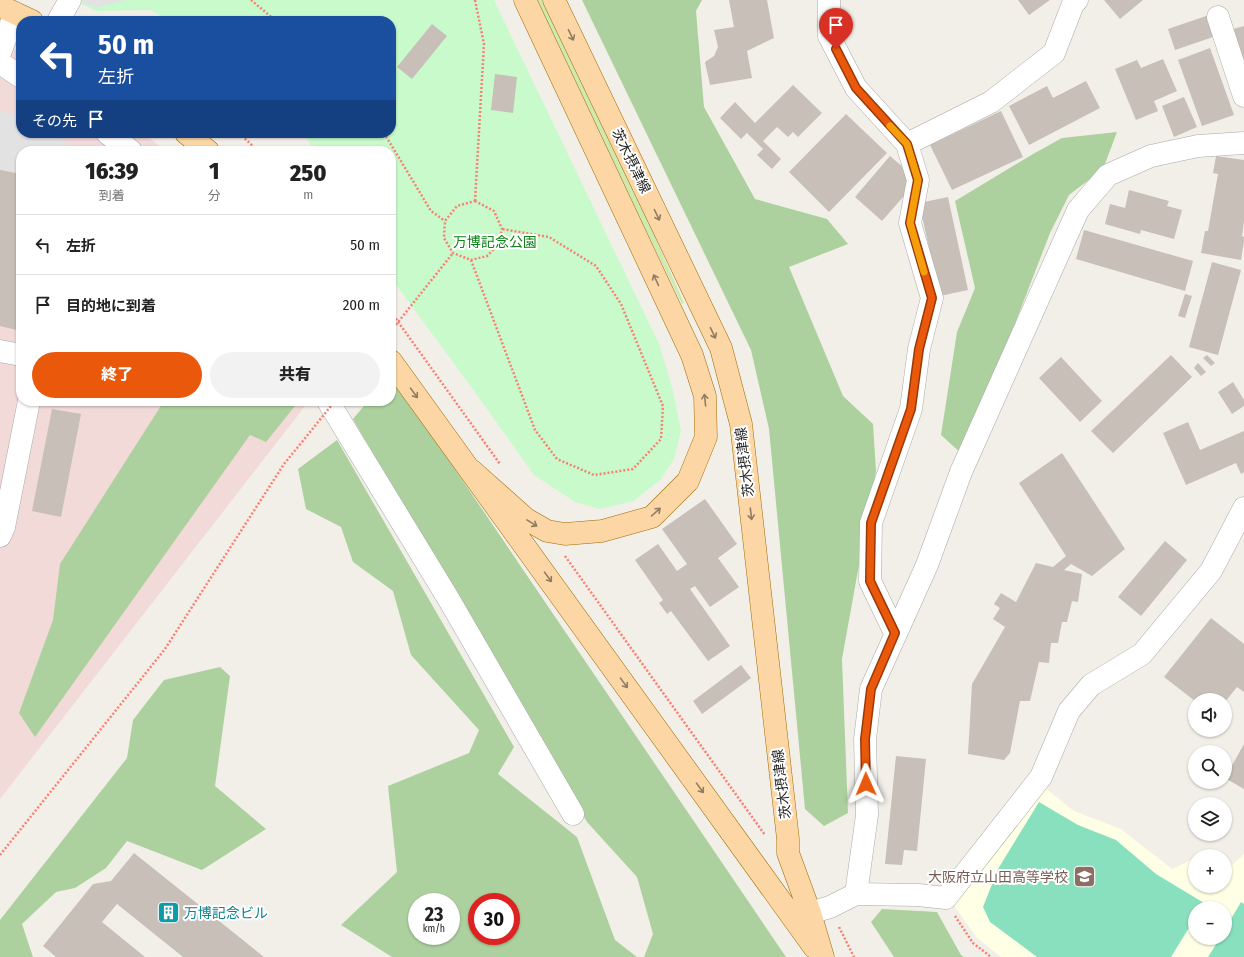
<!DOCTYPE html>
<html lang="ja">
<head>
<meta charset="utf-8">
<style>
  :root { --surface:#fff; --page:#f2f2f2; --text:#222; --muted:#767676; --line:#e0e0e0; --accent:#ea580c }
  body { margin:0; font-family:"Fira Sans Condensed","Noto Sans JP",sans-serif; background:var(--page); color:var(--text); height:100vh; display:flex; flex-direction:column; font-size:15px; white-space:nowrap }
  * { box-sizing:border-box; margin:0 }
  p { font-size:13px; color:var(--muted) }
  .icon { flex:none; width:22px; height:22px; fill:none; stroke:currentColor; stroke-width:2; stroke-linecap:round; stroke-linejoin:round }
  .map { position:relative; flex:1; overflow:hidden }
  .panel { position:absolute; left:16px; top:146px; width:380px; height:260px; display:flex; flex-direction:column; background:var(--surface); border-radius:16px; box-shadow:0 1px 3px #0004 }
  .panel>* { flex:none }
  .banner { position:absolute; left:16px; top:16px; width:380px; height:122px; border-radius:16px; box-shadow:0 1px 3px #0004; background:#1a4fa0; color:#fff; overflow:hidden }
  .fabs { position:absolute; left:1188px; top:693px; display:grid; gap:8px }
  .fabs a { display:grid; place-items:center; width:44px; height:44px; border-radius:50%; background:var(--surface); box-shadow:0 1px 3px #0004; font-size:20px }
  .speed { position:absolute; left:408px; top:893px; display:flex; gap:8px; font-size:20px; font-weight:700; text-align:center }
  .speed>* { display:grid; place-content:center; width:52px; height:52px; border-radius:50%; background:var(--surface); box-shadow:0 1px 3px #0004; line-height:1 }
  .speed small { font-size:10px; font-weight:400 }
  .speed .limit { border:6px solid #d22; background:#fff; color:#111 }
  .pin { position:absolute; display:grid; place-items:center; width:34px; height:34px; color:#fff; margin:-41px -17px; border-radius:50% 50% 50% 0; rotate:-45deg; box-shadow:0 0 4px #0007 }
  .pin .icon { rotate:45deg }
  .me { position:absolute; width:44px; margin:-22px; rotate:359deg; stroke-linejoin:round; filter:drop-shadow(0 0 3px #0008) }
  .turn { display:flex; align-items:center; gap:14px; height:84px; padding:0 16px; font-size:18px }
  .turn .icon { width:52px; height:52px; stroke-width:2.5 }
  .turn b { display:block; font-size:28px; line-height:34px }
  .then { display:flex; align-items:center; height:38px; padding:0 16px; background:#0003; gap:8px; font-size:15px }
  .eta { display:flex; justify-content:space-evenly; align-items:center; height:68px; text-align:center }
  .eta b { font-size:24px; font-weight:800; line-height:28px }
  .button { display:flex; gap:8px; margin-top:auto; padding:8px 16px }
  .button a { flex:1; height:46px; border-radius:24px; background:var(--accent); color:#fff; font-size:16px; font-weight:800; line-height:46px; text-align:center }
  .button a+a { background:var(--page); color:var(--text) }
  ul { padding:0; list-style:none }
  li { display:flex; align-items:center; gap:12px; height:60px; padding:0 16px; border-top:1px solid var(--line) }
  li div { flex:1 }
  li b { display:block; font-size:15px }
  li em { font-style:normal }
  .map>svg:first-child { display:block }
  .commercial { fill:#f2dad9 }
  .education { fill:#ffffe5; fill-rule:evenodd }
  .grass { fill:#cdebb0 }
  .forest { fill:#add19e; fill-rule:evenodd }
  .park { fill:#c8facc }
  .pitch { fill:#88e0be }
  .parking { fill:#e2e2e2 }
  .building { fill:#c7bfb8 }
  .lines { fill:none; stroke-linecap:round; stroke-linejoin:round }
  .minor-casing { stroke:#a9a9a9; stroke-width:23 }
  .major-casing { stroke:#a06b00; stroke-width:23 }
  .path { stroke:#fa8072; stroke-width:2.5; stroke-dasharray:2 2; stroke-linecap:butt }
  .minor { stroke:#fff; stroke-width:22 }
  .major { stroke:#fcd6a4; stroke-width:22 }
  .path-bridge { stroke:#fa8072; stroke-width:2.5; stroke-dasharray:2 2; stroke-linecap:butt }
  .oneway { stroke:#8f7c63 }
  .route-casing { stroke:#983908; stroke-width:10 }
  .route { stroke:#ea580c; stroke-width:7 }
  .slow { stroke:#f59e0b; stroke-width:7 }
  .labels { text-anchor:middle; dominant-baseline:central; stroke-width:4; stroke-linejoin:round; paint-order:stroke }
  .street-label { font-size:14px; fill:#222; stroke:#fff }
  .park-label { font-size:14px; fill:#0c8416; stroke:#fff }
  .education-label { font-size:14px; fill:#785e54; stroke:#fff; text-anchor:end }
  .culture-label { font-size:14px; fill:#0d838f; stroke:#fff; text-anchor:start }
</style>
</head>
<body>
<div class="map">
<svg width="1244" height="957" viewBox="0 0 1244 957">
  <rect width="100%" height="100%" fill="#f2efe9"/>
  <path class="commercial" d="M 0,41 L 21,53 L 21,133 L 143,133 L 166,151 L 21,151 L 21,401 L 309,401 L 0,799 Z"/>
  <path class="education" d="M 1044,787 L 1074,811 L 1121,829 L 1172,869 L 1195,858 L 1195,886 L 1225,886 L 1225,859 L 1232,865 L 1244,854 L 1244,957 L 1001,957 L 977,938 L 953,904 ZM 1195,908 L 1225,908 L 1225,938 L 1195,938 Z"/>
  <path class="grass" d="M 533,0 L 542,0 L 636,194 L 684,303 L 682,304 Z"/>
  <path class="forest" d="M 582,0 L 702,0 L 696,11 L 704,107 L 755,199 L 827,219 L 848,244 L 789,267 L 843,396 L 873,424 L 876,471 L 842,659 L 848,813 L 824,826 L 805,809 L 769,429 L 751,350 Z
    M 1117,132 L 1103,169 L 1069,195 L 1050,233 L 964,456 L 941,435 L 957,332 L 975,288 L 955,201 L 1033,154 L 1062,138 Z
    M 391,375 L 786,957 L 644,957 L 653,934 L 637,877 L 587,822 L 353,419 L 368,401 L 391,401 Z
    M 164,401 L 299,401 L 266,442 L 250,435 L 35,737 L 19,713 L 53,620 L 60,564 Z
    M 337,440 L 514,747 L 498,774 L 577,837 L 615,940 L 637,957 L 392,957 L 341,925 L 397,872 L 388,786 L 469,753 L 479,730 L 411,655 L 393,591 L 353,562 L 341,527 L 306,509 L 298,469 ZM 417,902 L 451,902 L 451,936 L 417,936 ZM 477,902 L 511,902 L 511,936 L 477,936 Z
    M 220,667 L 230,676 L 215,786 L 266,829 L 202,870 L 127,841 L 106,868 L 75,888 L 56,892 L 22,924 L 33,957 L 0,957 L 0,920 L 127,758 L 133,720 L 164,680 Z
    M 882,909 L 937,912 L 961,955 L 964,957 L 894,957 L 871,922 Z"/>
  <path class="park" d="M 73,0 L 494,0 L 660,346 L 673,391 L 681,431 L 674,459 L 661,479 L 634,501 L 600,509 L 575,502 L 534,475 L 472,388 L 391,278 L 391,151 L 313,151 L 308,140 L 302,133 L 391,133 L 391,21 L 170,21 L 150,10 L 96,11 Z"/>
  <path class="pitch" d="M 1039,802 L 1078,825 L 1116,840 L 1156,874 L 1204,903 L 1201,908 L 1195,908 L 1195,918 L 1171,957 L 1037,957 L 990,922 L 983,907 L 998,869 Z
    M 1241,902 L 1244,904 L 1244,957 L 1208,957 L 1220,938 L 1225,938 L 1225,929 Z"/>
  <path class="parking" d="M 79,0 L 126,0 L 95,8 Z
    M 0,111 L 21,116 L 21,133 L 59,133 L 73,151 L 21,151 L 21,174 L 0,170 Z"/>
  <path class="building" d="M 729,0 L 767,0 L 774,38 L 747,51 L 752,78 L 710,85 L 705,62 L 714,56 L 718,47 L 714,30 L 734,27 Z
    M 1018,0 L 1050,0 L 1029,15 Z
    M 1104,0 L 1143,0 L 1120,19 Z
    M 1209,15 L 1216,36 L 1175,50 L 1168,29 Z
    M 432,24 L 447,36 L 412,79 L 397,67 Z
    M 1244,26 L 1244,59 L 1242,60 L 1233,29 Z
    M 1210,48 L 1234,115 L 1202,126 L 1178,60 Z
    M 1163,59 L 1177,91 L 1154,101 L 1158,111 L 1136,120 L 1115,69 L 1137,60 L 1141,68 Z
    M 495,74 L 517,77 L 513,113 L 491,110 Z
    M 1086,81 L 1100,108 L 1029,145 L 1009,106 L 1047,86 L 1053,98 Z
    M 793,85 L 822,113 L 798,137 L 793,132 L 788,137 L 777,127 L 763,141 L 781,159 L 772,169 L 757,155 L 763,149 L 747,133 L 741,139 L 720,118 L 735,102 L 755,123 Z
    M 1184,97 L 1197,127 L 1174,137 L 1162,106 Z
    M 1001,111 L 1023,157 L 952,190 L 930,145 Z
    M 846,114 L 887,153 L 829,212 L 789,172 Z
    M 890,156 L 918,180 L 882,221 L 855,197 Z
    M 1216,156 L 1244,160 L 1244,221 L 1242,236 L 1244,237 L 1244,241 L 1241,260 L 1201,253 L 1205,231 L 1208,231 L 1218,174 L 1213,173 Z
    M 0,170 L 21,174 L 21,331 L 0,326 Z
    M 1129,190 L 1169,201 L 1167,206 L 1182,210 L 1174,239 L 1141,230 L 1140,234 L 1105,224 L 1110,204 L 1125,208 Z
    M 948,197 L 968,290 L 940,296 L 919,203 Z
    M 1084,230 L 1193,261 L 1185,291 L 1076,259 Z
    M 1212,262 L 1241,270 L 1218,355 L 1189,347 Z
    M 1185,294 L 1192,296 L 1185,318 L 1178,316 Z
    M 1171,355 L 1192,377 L 1113,453 L 1091,431 Z
    M 1207,355 L 1215,363 L 1211,366 L 1203,358 Z
    M 1061,357 L 1102,401 L 1080,422 L 1039,378 Z
    M 1198,363 L 1206,372 L 1201,376 L 1194,368 Z
    M 1233,382 L 1244,400 L 1244,406 L 1232,414 L 1218,392 Z
    M 52,409 L 81,414 L 61,517 L 32,511 Z
    M 1188,422 L 1200,450 L 1244,431 L 1244,472 L 1241,474 L 1236,463 L 1186,485 L 1163,433 Z
    M 1062,453 L 1125,549 L 1092,576 L 1071,564 L 1064,570 L 1082,574 L 1078,602 L 1072,601 L 1067,622 L 1062,622 L 1058,643 L 1051,643 L 1049,663 L 1039,662 L 1030,701 L 1020,701 L 1010,753 L 1004,760 L 968,754 L 972,684 L 1005,627 L 993,619 L 1000,608 L 994,604 L 1001,593 L 1016,602 L 1036,563 L 1053,567 L 1066,556 L 1019,483 Z
    M 705,499 L 737,544 L 718,558 L 739,587 L 710,607 L 695,586 L 690,589 L 730,646 L 708,661 L 671,611 L 667,614 L 659,603 L 663,600 L 635,560 L 658,544 L 677,571 L 687,564 L 662,529 Z
    M 1165,541 L 1187,560 L 1141,616 L 1118,597 Z
    M 1211,618 L 1244,644 L 1244,692 L 1237,687 L 1225,702 L 1225,700 L 1195,700 L 1195,701 L 1164,677 Z
    M 741,665 L 751,678 L 702,714 L 693,701 Z
    M 1244,744 L 1244,789 L 1225,778 Z
    M 896,756 L 926,759 L 917,851 L 904,850 L 902,865 L 885,864 Z
    M 134,853 L 264,957 L 183,957 L 117,904 L 102,922 L 145,957 L 56,957 L 43,946 L 93,884 L 111,881 Z"/>
  <g class="lines">
    <defs>
      <path id="minor" d="M 829,0 L 829,36 L 856,88 L 907,144 L 918,180 L 910,223 L 932,298 L 919,349 L 911,409 L 871,523 L 870,581 L 895,633
        M 1218,17 L 1244,96
        M 58,21 L 70,0
        M 0,53 L 15,13
        M 0,63 L 21,77
        M 107,133 L 131,151
        M 907,144 L 991,102 L 1054,53 L 1073,4 L 1077,0
        M 0,351 L 21,355
        M 328,401 L 448,598 L 573,814
        M 0,536 L 4,527 L 29,401
        M 856,894 L 867,815 L 865,739 L 871,689 L 927,565 L 961,472 L 1078,210 L 1108,175 L 1151,156 L 1198,146 L 1244,143
        M 810,913 L 830,907 L 856,894 L 918,895 L 946,898 L 1041,777 L 1069,711 L 1091,685 L 1142,654 L 1211,571 L 1244,508"/>
      <path id="major" d="M 554,0 L 721,348 L 741,424 L 788,839 L 788,853 L 810,913 L 823,957
        M 0,6 L 32,21
        M 186,133 L 208,151
        M 391,361 L 814,947
        M 471,470 L 526,519 L 547,531 L 565,534 L 602,531 L 652,517 L 688,481 L 706,437 L 705,396 L 692,355 L 525,0"/>
    </defs>
    <use href="#minor" class="minor-casing"/>
    <use href="#major" class="major-casing"/>
    <path class="path" d="M 251,0 L 276,21
      M 475,0 L 484,44 L 475,201
      M 239,133 L 258,151
      M 384,133 L 431,211 L 445,221
      M 475,201 L 494,211 L 502,229 L 498,245 L 487,256 L 471,260 L 453,253 L 444,238 L 445,221 L 457,206 Z
      M 471,260 L 535,430 L 557,459 L 594,475 L 633,469 L 661,439 L 663,406 L 621,304 L 596,266 L 549,237 L 502,229
      M 391,312 L 500,464
      M 565,556 L 765,835
      M 0,855 L 165,649 L 284,464 L 302,442
      M 955,916 L 973,943 L 991,957
      M 839,927 L 854,957"/>
    <use href="#minor" class="minor"/>
    <use href="#major" class="major"/>
    <path class="path-bridge" d="M 391,331 L 453,253
      M 302,442 L 335,401"/>
  </g>
  <defs><path id="oneway-shaft" d="M-6 0H5M1.5-3L5.5 0L1.5 3" fill="none" stroke-width="1.6" stroke-linecap="round" stroke-linejoin="round"/></defs>
  <g class="oneway">
    <use href="#oneway-shaft" transform="translate(571 35) rotate(64)"/>
    <use href="#oneway-shaft" transform="translate(657 215) rotate(64)"/>
    <use href="#oneway-shaft" transform="translate(656 280) rotate(-115)"/>
    <use href="#oneway-shaft" transform="translate(713 333) rotate(64)"/>
    <use href="#oneway-shaft" transform="translate(414 393) rotate(54)"/>
    <use href="#oneway-shaft" transform="translate(705 400) rotate(-96)"/>
    <use href="#oneway-shaft" transform="translate(656 512) rotate(-42)"/>
    <use href="#oneway-shaft" transform="translate(751 514) rotate(83)"/>
    <use href="#oneway-shaft" transform="translate(532 523) rotate(32)"/>
    <use href="#oneway-shaft" transform="translate(548 577) rotate(54)"/>
    <use href="#oneway-shaft" transform="translate(624 683) rotate(54)"/>
    <use href="#oneway-shaft" transform="translate(700 788) rotate(54)"/>
  </g>
  <g class="lines">
    <defs>
      <path id="route" d="M 836,49 L 856,88 L 907,144 L 918,180 L 910,223 L 932,298 L 919,349 L 911,409 L 871,523 L 870,581 L 895,633 L 871,689 L 865,739 L 866,784"/>
    </defs>
    <use href="#route" class="route-casing"/>
    <use href="#route" class="route"/>
    <path class="slow" d="M 890,126 L 907,144 L 918,180 L 910,223 L 924,272"/>
  </g>
  <defs>
    <symbol id="school-square" viewBox="-11 -11 22 22"><rect x="-9" y="-9" width="18" height="18" rx="4" fill="#8d6e63" stroke="#fff"/><path d="M0-5L7-2L0 1L-7-2ZM-4 1L0 2.5L4 1V4Q0 6-4 4Z" fill="#fff"/></symbol>
    <symbol id="building-square" viewBox="-11 -11 22 22"><rect x="-9" y="-9" width="18" height="18" rx="4" fill="#0f9aa8" stroke="#fff"/><path d="M-4-6H4V6H1V3H-1V6H-4ZM-2.5-4.3h1.7v1.8h-1.7ZM.8-4.3h1.7v1.8H.8ZM-2.5-1h1.7V.8h-1.7ZM.8-1h1.7V.8H.8Z" fill="#fff"/></symbol>
  </defs>
  <g fill-rule="evenodd">
    <use href="#school-square" x="1072" y="864" width="25" height="25"/>
    <use href="#building-square" x="156" y="900" width="25" height="25"/>
  </g>
  <g class="labels">
    <g class="street-label">
      <text transform="translate(631 161) rotate(64)">茨木摂津線</text>
      <text transform="translate(745 462) rotate(-97)">茨木摂津線</text>
      <text transform="translate(782 784) rotate(-97)">茨木摂津線</text>
    </g>
    <g class="park-label">
      <text x="495" y="242">万博記念公園</text>
    </g>
    <g class="education-label">
      <text x="1068" y="877">大阪府立山田高等学校</text>
    </g>
    <g class="culture-label">
      <text x="184" y="913">万博記念ビル</text>
    </g>
  </g>
</svg>
<div class="fabs">
<a><svg class="icon" aria-label="sound" viewBox="0 0 24 24"><path d="M4 9h4l5-4v14l-5-4H4zM17 9q2 3 0 6"/></svg></a>
<a><svg class="icon" aria-label="search" viewBox="0 0 24 24"><circle cx="10" cy="10" r="6"/><path d="M15 15l6 6"/></svg></a>
<a><svg class="icon" aria-label="layers" viewBox="0 0 24 24"><path d="M12 4l9 5-9 5-9-5zM3 14l9 5 9-5"/></svg></a>
<a>+</a>
<a>−</a>
</div>
<div class="speed"><div>23<small>km/h</small></div><div class="limit">30</div></div>
<div class="pin" style="left:836px;top:49px;background:#d93025"><svg class="icon" aria-label="arrive" viewBox="0 0 24 24"><path d="M6 21V4h12l-3 4 3 4H6"/></svg></div>
<svg class="me" style="left:866px;top:784px" viewBox="-20 -20 40 40"><path d="M0-17L14 15 0 8-14 15z" fill="#ea580c" stroke="#fff" stroke-width="4"/></svg>
<div class="banner">
<div class="turn"><svg class="icon" aria-label="left" viewBox="0 0 24 24"><path d="M17 20v-9H6M10 6l-5 5 5 5"/></svg><div><b>50 m</b>左折</div></div>
<div class="then">その先<svg class="icon" aria-label="arrive" viewBox="0 0 24 24"><path d="M6 21V4h12l-3 4 3 4H6"/></svg></div>
</div>
<section class="panel">
<div class="eta">
<div><b>16:39</b><p>到着</p></div>
<div><b>1</b><p>分</p></div>
<div><b>250</b><p>m</p></div>
</div>
<ul>
<li><svg class="icon" aria-label="left" viewBox="0 0 24 24"><path d="M17 20v-9H6M10 6l-5 5 5 5"/></svg><div><b>左折</b></div><em>50 m</em></li>
<li><svg class="icon" aria-label="arrive" viewBox="0 0 24 24"><path d="M6 21V4h12l-3 4 3 4H6"/></svg><div><b>目的地に到着</b></div><em>200 m</em></li>
</ul>
<div class="button"><a>終了</a><a>共有</a></div>
</section>
</div>
</body>
</html>
